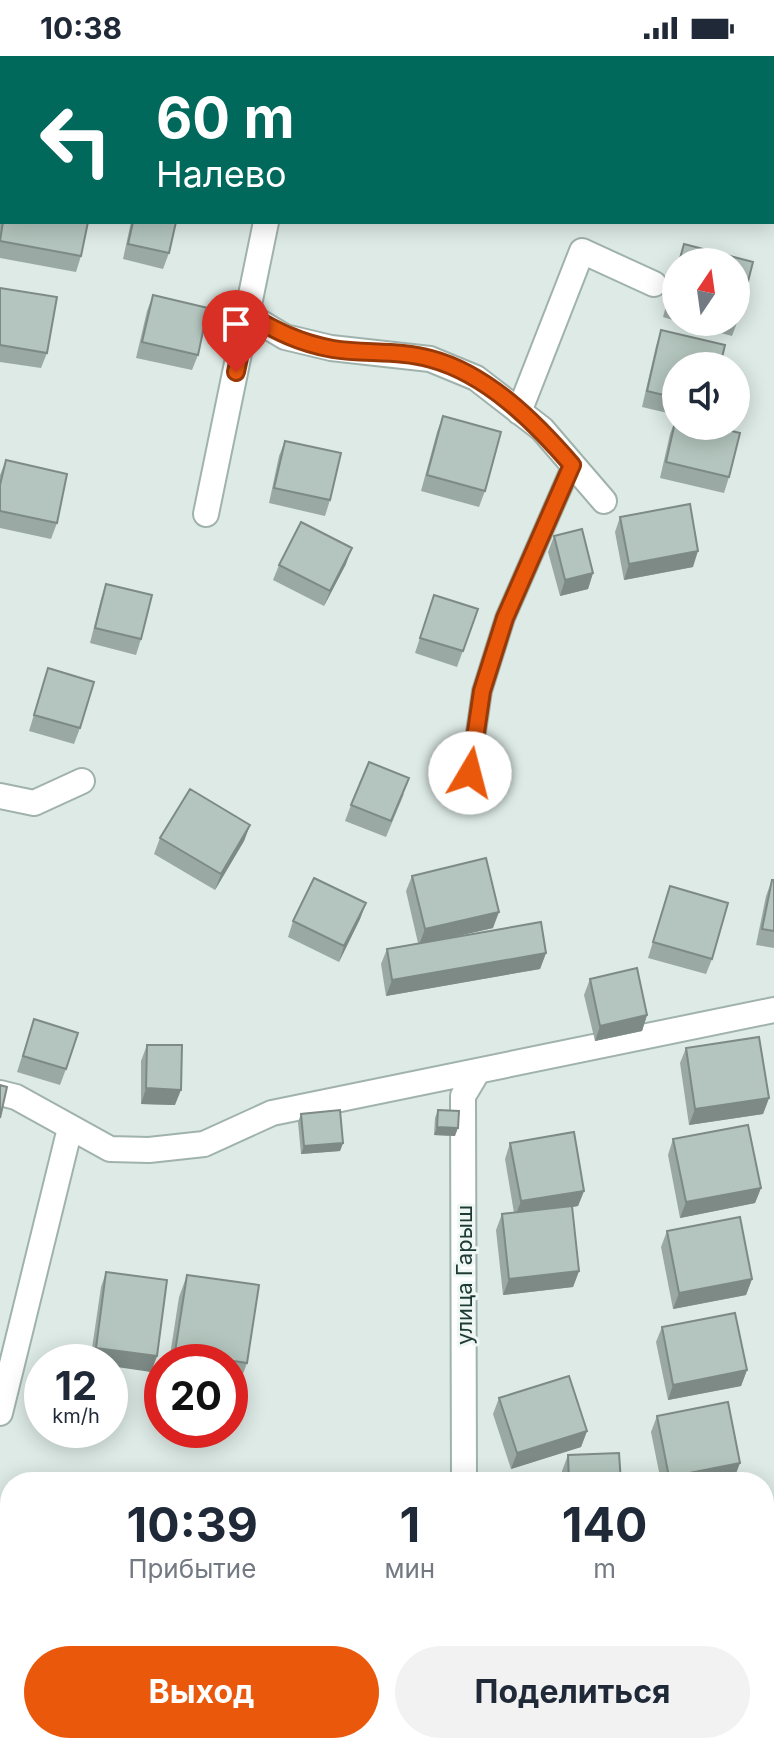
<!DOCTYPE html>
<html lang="ru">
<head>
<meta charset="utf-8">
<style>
  :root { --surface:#fff; --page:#f2f2f3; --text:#1f2937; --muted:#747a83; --accent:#ea580c }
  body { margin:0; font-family:Inter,sans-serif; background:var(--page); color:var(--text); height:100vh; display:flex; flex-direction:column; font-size:30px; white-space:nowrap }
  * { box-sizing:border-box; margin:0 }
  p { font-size:26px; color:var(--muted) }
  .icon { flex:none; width:44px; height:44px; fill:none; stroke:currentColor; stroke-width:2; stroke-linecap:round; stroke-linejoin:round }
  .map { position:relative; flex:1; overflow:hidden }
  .sheet { position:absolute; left:0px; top:1416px; width:774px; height:282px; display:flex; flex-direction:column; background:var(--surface); border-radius:32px 32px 0 0; box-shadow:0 4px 20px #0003 }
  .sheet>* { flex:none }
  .banner { position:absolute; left:0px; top:0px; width:774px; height:168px; box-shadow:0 4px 20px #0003; background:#00695c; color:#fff; overflow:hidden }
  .needle { width:52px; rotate:13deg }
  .buttons { position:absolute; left:662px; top:192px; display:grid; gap:16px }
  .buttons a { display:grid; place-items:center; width:88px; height:88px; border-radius:50%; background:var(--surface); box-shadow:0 4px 20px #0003; font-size:40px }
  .speed { position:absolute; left:24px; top:1288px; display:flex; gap:16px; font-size:40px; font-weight:700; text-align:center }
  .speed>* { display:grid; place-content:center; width:104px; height:104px; border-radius:50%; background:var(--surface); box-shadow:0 4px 20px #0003; line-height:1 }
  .speed small { font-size:20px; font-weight:400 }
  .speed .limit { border:12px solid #d22; background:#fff; color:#111 }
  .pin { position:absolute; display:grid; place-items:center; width:68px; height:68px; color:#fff; margin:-82px -34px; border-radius:50% 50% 50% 0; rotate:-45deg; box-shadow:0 0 8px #0007 }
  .pin .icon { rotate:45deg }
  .me { position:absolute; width:88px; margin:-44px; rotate:8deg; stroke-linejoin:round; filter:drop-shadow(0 0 6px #0008) }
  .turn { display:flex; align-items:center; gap:28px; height:168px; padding:0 24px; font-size:36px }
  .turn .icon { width:104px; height:104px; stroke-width:2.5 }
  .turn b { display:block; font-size:56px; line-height:68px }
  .eta { display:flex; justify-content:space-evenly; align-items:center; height:136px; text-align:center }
  .eta b { font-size:48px; font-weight:700; line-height:56px }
  .cta { display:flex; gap:16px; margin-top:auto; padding:16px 24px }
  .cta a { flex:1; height:92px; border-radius:48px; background:var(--accent); color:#fff; font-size:32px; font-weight:700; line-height:92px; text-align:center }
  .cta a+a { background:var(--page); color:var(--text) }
  .status { display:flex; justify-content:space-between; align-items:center; height:56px; padding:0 40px; background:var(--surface); direction:ltr }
  .status svg { height:22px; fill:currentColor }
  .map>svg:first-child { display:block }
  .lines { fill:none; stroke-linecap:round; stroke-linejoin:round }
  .lane-casing { stroke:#a0b2ac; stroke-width:22 }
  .street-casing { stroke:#a0b2ac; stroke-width:28 }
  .lane { stroke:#fff; stroke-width:18 }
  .street { stroke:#fff; stroke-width:24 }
  .wall { fill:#9aa9a3 }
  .shaded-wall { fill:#7d8a85 }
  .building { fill:#b3c5be; stroke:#7d8a85; stroke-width:2 }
  .route-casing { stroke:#983908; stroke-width:20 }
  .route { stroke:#ea580c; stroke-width:14 }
  .labels { text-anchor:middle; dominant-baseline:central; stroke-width:6; stroke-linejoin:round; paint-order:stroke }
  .street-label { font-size:22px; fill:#1e3a34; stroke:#eef7f3 }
</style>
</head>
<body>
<div class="status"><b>10:38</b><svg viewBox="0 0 49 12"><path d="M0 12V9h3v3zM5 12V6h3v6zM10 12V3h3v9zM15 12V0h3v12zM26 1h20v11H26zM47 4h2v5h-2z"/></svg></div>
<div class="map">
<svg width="774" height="1697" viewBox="0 0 774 1697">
  <rect width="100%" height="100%" fill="#ddeae5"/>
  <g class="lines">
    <defs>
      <path id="lane" d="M 470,717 L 482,635 L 505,562 L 572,409"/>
      <path id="street" d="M 304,2 L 305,0
        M 248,259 L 285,281 L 331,292 L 430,303 L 476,322 L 542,373 L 604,445
        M 519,356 L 582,195 L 654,228
        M 206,458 L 266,166
        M 0,740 L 34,747 L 82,725
        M 0,1037 L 16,1041 L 110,1093 L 149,1094 L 204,1088 L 272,1057 L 774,954
        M 0,1357 L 70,1072
        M 464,1426 L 463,1040 L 478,1015
        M 0,1672 L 10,1674
        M 85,1688 L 132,1697
        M 469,1688 L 469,1695 L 493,1697"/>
    </defs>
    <use href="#lane" class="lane-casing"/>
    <use href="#street" class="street-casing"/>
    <use href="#lane" class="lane"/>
    <use href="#street" class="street"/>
  </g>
  <path class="wall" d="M 2,159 L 2,166 L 88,166 L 81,200 L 76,216 L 0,202 L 0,169 Z
    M 131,166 L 176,166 L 169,197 L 163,213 L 123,203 Z
    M 684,188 L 753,206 L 738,264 L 732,280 L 680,266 L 736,266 L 736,206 L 678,206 Z
    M 676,213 L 676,265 L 663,261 Z
    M 0,232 L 47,297 L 41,312 L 0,306 Z
    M 153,239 L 198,299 L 192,314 L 136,302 L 147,255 Z
    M 661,274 L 676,310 L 676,359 L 642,351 L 656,290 Z
    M 443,360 L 485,435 L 479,451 L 421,435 L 437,376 Z
    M 676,362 L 729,421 L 724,437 L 660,422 L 670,378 Z
    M 285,385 L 330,444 L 325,460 L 269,447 L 279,400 Z
    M 6,404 L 57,467 L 51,483 L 0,472 L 0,419 Z
    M 620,461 L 693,511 L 624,524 L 615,476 Z
    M 554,480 L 593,517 L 588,533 L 560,540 L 548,496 Z
    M 346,508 L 324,550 L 273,524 L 279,509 Z
    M 106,528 L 141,583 L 136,599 L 90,587 L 101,543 Z
    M 434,539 L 478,553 L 457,611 L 415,597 Z
    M 48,612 L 80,672 L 74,688 L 29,675 Z
    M 404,738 L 386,781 L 345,765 L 351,749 Z
    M 250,769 L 244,785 L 215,834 L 154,798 L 160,782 Z
    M 412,820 L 493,872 L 448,882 L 546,897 L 540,913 L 386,940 L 381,908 L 387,893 L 418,887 L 406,835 Z
    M 772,824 L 774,824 L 774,892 L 756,889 L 766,840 Z
    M 670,830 L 712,903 L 706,918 L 648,902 Z
    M 366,847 L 360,863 L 339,906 L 288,881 L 293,865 Z
    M 590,923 L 647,959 L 642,975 L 595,985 L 584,939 Z
    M 34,963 L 66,1013 L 60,1029 L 17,1016 Z
    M 147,989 L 175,1049 L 141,1048 L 141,1005 Z
    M 686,992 L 769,1042 L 763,1058 L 689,1069 L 680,1007 Z
    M 438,1054 L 455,1080 L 434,1079 L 435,1062 Z
    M 301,1058 L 343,1087 L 340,1095 L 301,1098 L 298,1066 Z
    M 673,1083 L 761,1132 L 755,1147 L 680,1162 L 668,1099 Z
    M 510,1087 L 584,1135 L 578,1150 L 572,1151 L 579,1215 L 573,1231 L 503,1239 L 496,1174 L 502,1158 L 514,1157 L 505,1103 Z
    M 667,1175 L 752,1223 L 746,1239 L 673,1253 L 661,1191 Z
    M 106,1216 L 157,1300 L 151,1316 L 110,1306 L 90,1306 L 101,1231 Z
    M 187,1219 L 247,1307 L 239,1329 L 230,1328 L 230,1306 L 169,1306 L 179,1241 Z
    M 662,1271 L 747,1314 L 741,1330 L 668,1344 L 656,1286 Z
    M 499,1342 L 587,1375 L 581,1391 L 511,1413 L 493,1358 Z
    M 657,1360 L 734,1423 L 719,1426 L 661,1426 L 651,1376 Z
    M 568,1399 L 621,1426 L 562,1426 L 562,1415 Z"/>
  <path class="shaded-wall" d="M 352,492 L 346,508 L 324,550 L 330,535 Z
    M 698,495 L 693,511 L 624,524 L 629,508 Z
    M 593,517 L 588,533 L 560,540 L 565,524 Z
    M 250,769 L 244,785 L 215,834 L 221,818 Z
    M 366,847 L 360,863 L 339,906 L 344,890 Z
    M 499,856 L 493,872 L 419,889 L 425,873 Z
    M 546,897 L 540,913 L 386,940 L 392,924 Z
    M 647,959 L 642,975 L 595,985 L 600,970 Z
    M 146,1032 L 181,1034 L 175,1049 L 141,1048 Z
    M 769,1042 L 763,1058 L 689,1069 L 695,1053 Z
    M 437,1071 L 458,1072 L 455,1080 L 434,1079 Z
    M 343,1087 L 340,1095 L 301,1098 L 304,1090 Z
    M 761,1132 L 755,1147 L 680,1162 L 686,1146 Z
    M 584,1135 L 578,1150 L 515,1161 L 521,1145 Z
    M 579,1215 L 573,1231 L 503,1239 L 509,1223 Z
    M 752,1223 L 746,1239 L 673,1253 L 679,1237 Z
    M 96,1292 L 157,1300 L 151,1316 L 110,1310 L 110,1306 L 91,1306 Z
    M 747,1314 L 741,1330 L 668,1344 L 673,1329 Z
    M 587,1375 L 581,1391 L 511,1413 L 517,1397 Z
    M 740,1407 L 734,1423 L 719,1426 L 667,1426 L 669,1421 Z"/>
  <path class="building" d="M 3,166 L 88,166 L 81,200 L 0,185 Z
    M 133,166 L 176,166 L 169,197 L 128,188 Z
    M 684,188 L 753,206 L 738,264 L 736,264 L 736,206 L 679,206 Z
    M 676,219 L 676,248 L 669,246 Z
    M 0,232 L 57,241 L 47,297 L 0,289 Z
    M 153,239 L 208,252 L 198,299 L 142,286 Z
    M 661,274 L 725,289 L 720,310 L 676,310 L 676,342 L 647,335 Z
    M 443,360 L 501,376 L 485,435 L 427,419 Z
    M 676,362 L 676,370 L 711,370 L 740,377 L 729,421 L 666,406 Z
    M 285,385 L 341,397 L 330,444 L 274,432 Z
    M 6,404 L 67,418 L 57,467 L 0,455 L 0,429 Z
    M 690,448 L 698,495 L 629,508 L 620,461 Z
    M 301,466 L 352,492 L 330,535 L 279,509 Z
    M 582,473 L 593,517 L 565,524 L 554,480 Z
    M 106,528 L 152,539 L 141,583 L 95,572 Z
    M 434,539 L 478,553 L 463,595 L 420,582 Z
    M 48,612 L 94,626 L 80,672 L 34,659 Z
    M 369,706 L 409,722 L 391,765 L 351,749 Z
    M 190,733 L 250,769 L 221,818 L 160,782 Z
    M 486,802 L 499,856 L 425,873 L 412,820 Z
    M 314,822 L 366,847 L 344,890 L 293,865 Z
    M 772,824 L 774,824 L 774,875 L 762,873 Z
    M 670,830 L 728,847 L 712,903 L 653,886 Z
    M 541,866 L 546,897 L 392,924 L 387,893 Z
    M 637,912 L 647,959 L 600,970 L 590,923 Z
    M 34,963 L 78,977 L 66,1013 L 23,1000 Z
    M 759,981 L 769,1042 L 695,1053 L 686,992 Z
    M 147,989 L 182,989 L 181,1034 L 146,1032 Z
    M 0,1029 L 7,1031 L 0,1062 Z
    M 340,1054 L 343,1087 L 304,1090 L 301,1058 Z
    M 438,1054 L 459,1055 L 458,1072 L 437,1071 Z
    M 748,1069 L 761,1132 L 686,1146 L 673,1083 Z
    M 574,1076 L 584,1135 L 521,1145 L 510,1087 Z
    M 572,1150 L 579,1215 L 509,1223 L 502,1158 Z
    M 740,1161 L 752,1223 L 679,1237 L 667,1175 Z
    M 106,1216 L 167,1224 L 157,1300 L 96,1292 Z
    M 187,1219 L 259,1229 L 247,1307 L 175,1296 Z
    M 735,1257 L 747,1314 L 673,1329 L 662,1271 Z
    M 569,1320 L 587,1375 L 517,1397 L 499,1342 Z
    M 728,1346 L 740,1407 L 669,1421 L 657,1360 Z
    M 619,1397 L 621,1426 L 569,1426 L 568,1399 Z"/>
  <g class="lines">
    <defs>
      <path id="route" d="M 236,316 L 248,259 C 277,275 299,287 333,293 C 364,298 400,294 431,303 C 487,318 535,366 572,409 L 505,562 L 482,635 L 470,717"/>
    </defs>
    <use href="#route" class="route-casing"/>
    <use href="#route" class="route"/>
  </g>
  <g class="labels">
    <g class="street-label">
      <text transform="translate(464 1219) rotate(-90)">улица Гарыш</text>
    </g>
  </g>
</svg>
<div class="buttons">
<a><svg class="needle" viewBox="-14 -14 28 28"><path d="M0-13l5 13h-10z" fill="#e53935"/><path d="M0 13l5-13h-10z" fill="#747a83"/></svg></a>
<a><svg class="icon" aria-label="sound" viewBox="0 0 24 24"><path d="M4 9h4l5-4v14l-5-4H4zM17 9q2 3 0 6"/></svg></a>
</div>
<div class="speed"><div>12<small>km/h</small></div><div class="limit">20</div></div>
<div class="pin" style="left:236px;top:316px;background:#d93025"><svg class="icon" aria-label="arrive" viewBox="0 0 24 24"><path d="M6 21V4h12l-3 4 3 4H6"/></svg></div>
<svg class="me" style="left:470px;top:717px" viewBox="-20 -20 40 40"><circle r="19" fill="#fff"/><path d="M0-13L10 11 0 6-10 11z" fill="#ea580c"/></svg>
<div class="banner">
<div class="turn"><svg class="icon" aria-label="left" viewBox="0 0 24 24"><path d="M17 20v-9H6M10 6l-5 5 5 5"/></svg><div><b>60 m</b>Налево</div></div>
</div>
<section class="sheet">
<div class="eta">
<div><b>10:39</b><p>Прибытие</p></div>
<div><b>1</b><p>мин</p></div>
<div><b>140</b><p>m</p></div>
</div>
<div class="cta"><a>Выход</a><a>Поделиться</a></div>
</section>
</div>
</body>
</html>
